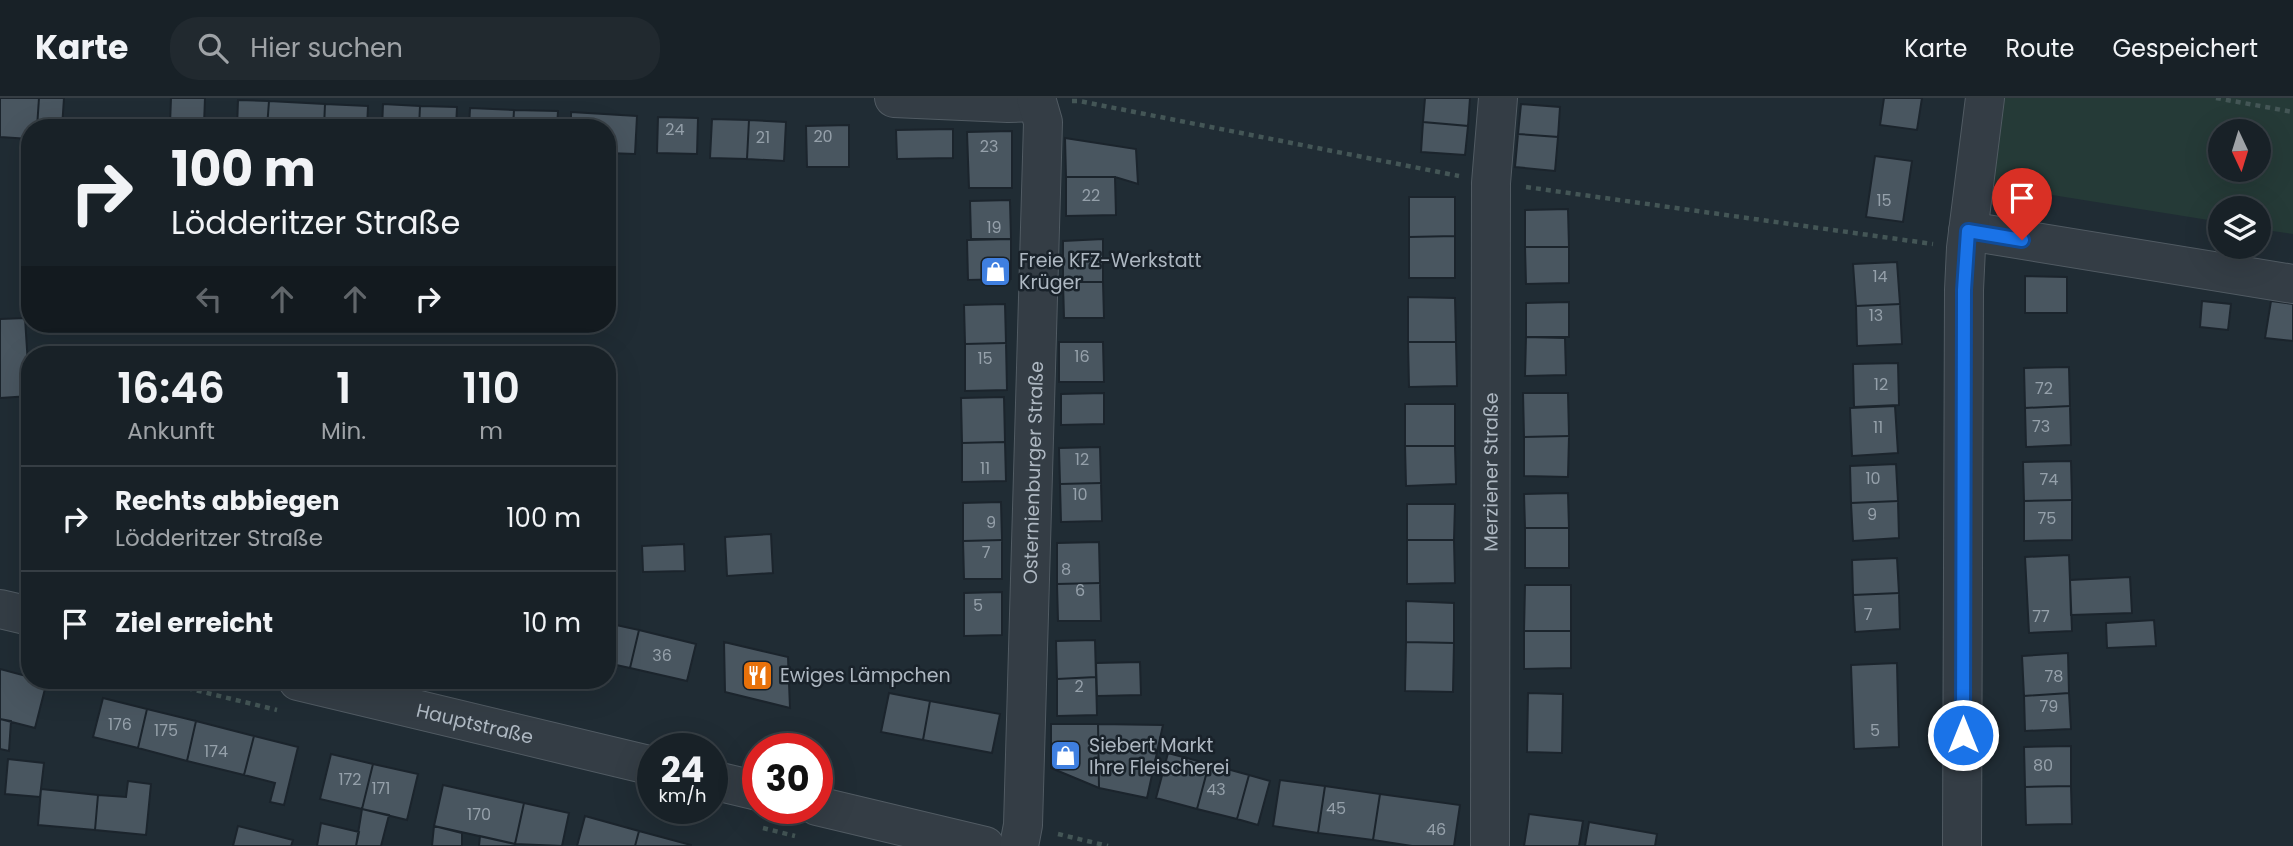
<!DOCTYPE html>
<html lang="de">
<head>
<meta charset="utf-8">
<style>
  :root { --surface:#182127; --page:#21292f; --text:#f1f3f6; --muted:#9fa3a7; --line:#363e44 }
  body { margin:0; font-family:Poppins,sans-serif; background:var(--page); color:var(--text); height:100vh; display:flex; flex-direction:column; font-size:26px; white-space:nowrap }
  * { box-sizing:border-box; margin:0 }
  p { font-size:23px; color:var(--muted) }
  .icon { flex:none; width:38px; height:38px; fill:none; stroke:currentColor; stroke-width:2; stroke-linecap:round; stroke-linejoin:round }
  .map { position:relative; flex:1; overflow:hidden }
  .details { position:absolute; left:21px; top:248px; width:595px; height:343px; display:flex; flex-direction:column; background:var(--surface); border-radius:28px; box-shadow:0 7px 28px #0002,0 0 0 2px var(--line) }
  .details>* { flex:none }
  .banner { position:absolute; left:21px; top:21px; width:595px; height:214px; border-radius:28px; box-shadow:0 7px 28px #0002,0 0 0 2px var(--line); background:#182127; color:var(--text); overflow:hidden }
  .needle { width:46px; rotate:176deg }
  .fabs { position:absolute; left:2208px; top:21px; display:grid; gap:14px }
  .fabs a { display:grid; place-items:center; width:63px; height:63px; border-radius:50%; background:var(--surface); box-shadow:0 7px 28px #0002,0 0 0 2px var(--line); font-size:35px }
  .speed { position:absolute; left:637px; top:635px; display:flex; gap:14px; font-size:35px; font-weight:700; text-align:center }
  .speed>* { display:grid; place-content:center; width:91px; height:91px; border-radius:50%; background:var(--surface); box-shadow:0 7px 28px #0002,0 0 0 2px var(--line); line-height:1 }
  .speed small { font-size:18px; font-weight:400 }
  .speed .limit { border:10px solid #d22; background:#fff; color:#111 }
  .pin { position:absolute; display:grid; place-items:center; width:60px; height:60px; color:#fff; margin:-72px -30px; border-radius:50% 50% 50% 0; rotate:-45deg; box-shadow:0 0 7px #0007 }
  .pin .icon { rotate:45deg }
  .me { position:absolute; width:77px; margin:-38px; rotate:0deg; stroke-linejoin:round; filter:drop-shadow(0 0 5px #0008) }
  .turn { display:flex; align-items:center; gap:24px; height:147px; padding:0 35px; font-size:32px }
  .turn .icon { width:91px; height:91px; stroke-width:2.5 }
  .turn b { display:block; font-size:49px; line-height:60px }
  .lanes { display:flex; align-items:center; height:66px; padding:0 35px; background:#0003; justify-content:center; gap:35px; direction:ltr }
  .lanes .off { opacity:.35 }
  .eta { display:flex; justify-content:space-evenly; align-items:center; height:119px; text-align:center }
  .eta b { font-size:42px; font-weight:600; line-height:49px }
  ul { padding:0; list-style:none }
  li { display:flex; align-items:center; gap:21px; height:105px; padding:0 35px; border-top:2px solid var(--line) }
  li div { flex:1 }
  li b { display:block; font-size:26px }
  li em { font-style:normal }
  header { display:flex; align-items:center; gap:42px; box-sizing:border-box; height:98px; padding:0 35px; background:var(--surface); border-bottom:2px solid var(--line) }
  header strong { font-size:33px }
  nav { display:flex; gap:38px; margin-inline-start:auto; font-size:24px }
  .search { width:490px; height:63px; background:var(--page); display:flex; align-items:center; gap:18px; box-sizing:border-box; padding:0 24px; border-radius:28px; color:var(--muted); font-size:26px }
  .map>svg:first-child { display:block }
  .green { fill:#253a37; fill-rule:evenodd }
  .building { fill:#495660; stroke:#1b242c; stroke-width:2 }
  .lines { fill:none; stroke-linecap:round; stroke-linejoin:round }
  .minor-casing { stroke:#515b63; stroke-width:40 }
  .path { stroke:#445656; stroke-width:4.5; stroke-dasharray:5 5; stroke-linecap:butt }
  .minor { stroke:#343d45; stroke-width:38 }
  .route-casing { stroke:#114b97; stroke-width:18 }
  .route { stroke:#1a73e8; stroke-width:12 }
  .labels { text-anchor:middle; dominant-baseline:central; stroke-width:5; stroke-linejoin:round; paint-order:stroke }
  .number-label { font-size:16px; fill:#95a0aa }
  .poi-label { font-size:19px; fill:#aeb8c2; stroke:#19222a; text-anchor:start }
  .street-label { font-size:19px; fill:#aeb8c2; stroke:#19222a }
</style>
</head>
<body>
<header>
<strong>Karte</strong>
<div class="search"><svg class="icon" aria-label="search" viewBox="0 0 24 24"><circle cx="10" cy="10" r="6"/><path d="M15 15l6 6"/></svg>Hier suchen</div>
<nav><a>Karte</a><a>Route</a><a>Gespeichert</a></nav>
</header>
<div class="map">
<svg width="2293" height="748" viewBox="0 0 2293 748">
  <rect width="100%" height="100%" fill="#202c34"/>
  <path class="green" d="M 1991,0 L 2293,0 L 2293,136 L 2259,131 L 2259,110 L 2221,110 L 2221,124 L 1977,85 ZM 2221,33 L 2259,33 L 2259,72 L 2221,72 Z"/>
  <path class="building" d="M 0,0 L 39,0 L 37,30 L 30,30 L 30,41 L 0,39 Z
    M 39,0 L 64,0 L 62,30 L 37,30 Z
    M 171,0 L 205,0 L 204,27 L 170,26 Z
    M 1425,0 L 1470,0 L 1468,28 L 1423,24 Z
    M 1884,0 L 1922,0 L 1917,32 L 1880,27 Z
    M 238,2 L 269,3 L 267,30 L 237,30 Z
    M 269,3 L 325,6 L 324,30 L 267,30 Z
    M 325,6 L 368,8 L 367,30 L 324,30 Z
    M 383,6 L 420,8 L 419,30 L 382,30 Z
    M 1521,6 L 1560,9 L 1558,39 L 1518,36 Z
    M 420,8 L 457,9 L 456,30 L 419,30 Z
    M 470,10 L 514,12 L 513,30 L 469,30 Z
    M 514,12 L 558,13 L 557,30 L 513,30 Z
    M 571,14 L 637,18 L 635,56 L 607,55 L 607,30 L 571,30 Z
    M 658,19 L 698,20 L 697,56 L 657,55 Z
    M 712,21 L 749,22 L 747,61 L 710,60 Z
    M 749,22 L 786,24 L 784,63 L 747,61 Z
    M 1423,24 L 1468,28 L 1465,57 L 1421,54 Z
    M 849,27 L 849,69 L 807,69 L 806,28 Z
    M 953,31 L 953,60 L 897,61 L 896,32 Z
    M 1012,33 L 1012,90 L 969,90 L 967,34 Z
    M 1518,36 L 1558,39 L 1555,73 L 1515,69 Z
    M 1065,40 L 1136,51 L 1138,86 L 1115,79 L 1066,79 Z
    M 1875,58 L 1912,63 L 1903,124 L 1866,119 Z
    M 1066,79 L 1115,79 L 1116,117 L 1066,118 Z
    M 1409,99 L 1455,99 L 1455,138 L 1409,139 Z
    M 1010,102 L 1011,141 L 971,141 L 970,103 Z
    M 1568,111 L 1569,149 L 1525,149 L 1525,112 Z
    M 1455,138 L 1455,180 L 1409,180 L 1409,139 Z
    M 1011,141 L 1011,181 L 968,182 L 967,142 Z
    M 1103,141 L 1103,184 L 1063,184 L 1063,143 Z
    M 1525,149 L 1569,149 L 1569,185 L 1526,186 Z
    M 1897,164 L 1900,206 L 1856,208 L 1853,166 Z
    M 2025,178 L 2067,179 L 2067,215 L 2025,215 Z
    M 1063,184 L 1103,184 L 1104,220 L 1064,220 Z
    M 1408,199 L 1455,200 L 1456,244 L 1408,244 Z
    M 2202,203 L 2231,206 L 2228,232 L 2200,229 Z
    M 2271,203 L 2293,206 L 2293,243 L 2265,240 Z
    M 1569,204 L 1569,239 L 1526,239 L 1526,205 Z
    M 1005,206 L 1006,245 L 965,246 L 964,207 Z
    M 1900,206 L 1902,246 L 1857,248 L 1856,208 Z
    M 25,220 L 30,298 L 0,300 L 0,221 Z
    M 1526,239 L 1565,240 L 1566,277 L 1525,278 Z
    M 1059,244 L 1103,244 L 1104,284 L 1059,284 Z
    M 1408,244 L 1456,244 L 1457,288 L 1409,289 Z
    M 1006,245 L 1007,292 L 965,293 L 965,246 Z
    M 1898,265 L 1899,307 L 1854,309 L 1853,266 Z
    M 2069,269 L 2070,308 L 2025,310 L 2024,270 Z
    M 1104,295 L 1104,326 L 1061,327 L 1061,296 Z
    M 1523,295 L 1568,295 L 1569,338 L 1524,339 Z
    M 1004,299 L 1005,344 L 962,345 L 961,300 Z
    M 1405,306 L 1455,306 L 1455,348 L 1405,348 Z
    M 1895,308 L 1898,355 L 1852,358 L 1850,310 Z
    M 2070,308 L 2071,347 L 2026,349 L 2025,310 Z
    M 1569,338 L 1568,379 L 1524,378 L 1524,339 Z
    M 1005,344 L 1006,383 L 962,384 L 962,345 Z
    M 1405,348 L 1455,348 L 1456,386 L 1406,388 Z
    M 1100,349 L 1101,385 L 1060,386 L 1059,350 Z
    M 2071,363 L 2072,402 L 2024,403 L 2023,364 Z
    M 1896,366 L 1898,403 L 1851,405 L 1850,368 Z
    M 1101,385 L 1102,423 L 1061,424 L 1060,386 Z
    M 1568,395 L 1569,430 L 1525,430 L 1524,396 Z
    M 2072,402 L 2072,442 L 2024,443 L 2024,403 Z
    M 1898,403 L 1899,440 L 1853,443 L 1851,405 Z
    M 1001,404 L 1002,442 L 963,443 L 963,405 Z
    M 1407,406 L 1455,406 L 1454,442 L 1407,442 Z
    M 1525,430 L 1569,430 L 1569,470 L 1525,470 Z
    M 771,436 L 773,475 L 727,478 L 725,439 Z
    M 1002,442 L 1002,481 L 964,481 L 963,443 Z
    M 1407,442 L 1454,442 L 1455,485 L 1407,486 Z
    M 1099,444 L 1100,485 L 1057,486 L 1057,445 Z
    M 684,446 L 685,473 L 643,474 L 642,448 Z
    M 2069,457 L 2072,533 L 2029,535 L 2025,459 Z
    M 1897,460 L 1899,495 L 1853,497 L 1852,462 Z
    M 2130,479 L 2132,515 L 2071,517 L 2070,482 Z
    M 1100,485 L 1101,523 L 1058,523 L 1057,486 Z
    M 1525,487 L 1571,487 L 1571,533 L 1524,533 Z
    M 1002,494 L 1002,537 L 964,538 L 964,495 Z
    M 1899,495 L 1900,531 L 1855,534 L 1853,497 Z
    M 1406,503 L 1454,505 L 1454,545 L 1406,544 Z
    M 2154,522 L 2156,548 L 2107,550 L 2106,525 Z
    M 607,525 L 639,532 L 630,570 L 607,565 Z
    M 639,532 L 696,546 L 687,583 L 630,570 Z
    M 1524,533 L 1571,533 L 1571,570 L 1524,571 Z
    M 1095,542 L 1096,579 L 1057,581 L 1056,543 Z
    M 724,544 L 788,559 L 790,610 L 725,594 Z
    M 1406,544 L 1454,545 L 1453,594 L 1405,593 Z
    M 2068,555 L 2069,595 L 2024,598 L 2022,558 Z
    M 1140,564 L 1141,597 L 1097,598 L 1096,565 Z
    M 1897,565 L 1899,649 L 1854,651 L 1851,567 Z
    M 0,571 L 30,579 L 30,583 L 47,583 L 35,630 L 0,621 Z
    M 1096,579 L 1097,617 L 1057,618 L 1057,581 Z
    M 889,595 L 930,603 L 923,642 L 881,634 Z
    M 1528,595 L 1563,596 L 1562,655 L 1527,654 Z
    M 2069,595 L 2071,631 L 2025,633 L 2024,598 Z
    M 103,600 L 147,611 L 138,650 L 93,639 Z
    M 930,603 L 1000,616 L 992,655 L 923,642 Z
    M 147,611 L 196,623 L 187,663 L 138,650 Z
    M 0,621 L 11,623 L 9,653 L 0,651 Z
    M 196,623 L 254,638 L 244,677 L 187,663 Z
    M 1051,626 L 1098,626 L 1099,690 L 1051,670 Z
    M 1098,626 L 1163,627 L 1147,700 L 1099,690 Z
    M 254,638 L 298,649 L 284,707 L 270,704 L 275,685 L 244,677 Z
    M 2071,648 L 2071,688 L 2025,689 L 2024,649 Z
    M 1168,655 L 1209,666 L 1197,711 L 1156,700 Z
    M 331,656 L 373,666 L 362,711 L 320,701 Z
    M 8,661 L 44,665 L 40,699 L 5,696 Z
    M 373,666 L 418,676 L 407,722 L 362,711 Z
    M 1209,666 L 1249,677 L 1237,721 L 1197,711 Z
    M 1249,677 L 1270,683 L 1258,727 L 1237,721 Z
    M 1280,682 L 1325,688 L 1318,735 L 1273,728 Z
    M 128,683 L 151,686 L 146,737 L 95,732 L 98,697 L 126,699 Z
    M 443,687 L 524,705 L 515,746 L 434,728 Z
    M 1325,688 L 1380,696 L 1373,742 L 1318,735 Z
    M 2071,688 L 2072,726 L 2026,727 L 2025,689 Z
    M 41,691 L 98,697 L 95,732 L 38,727 Z
    M 1380,696 L 1460,707 L 1454,748 L 1412,748 L 1373,742 Z
    M 524,705 L 569,715 L 562,748 L 515,746 Z
    M 362,711 L 389,717 L 381,748 L 356,748 Z
    M 1529,716 L 1583,723 L 1579,748 L 1524,748 Z
    M 585,718 L 639,733 L 635,748 L 577,748 Z
    M 1589,724 L 1657,736 L 1655,748 L 1585,748 Z
    M 321,725 L 359,734 L 356,748 L 317,748 Z
    M 238,728 L 293,742 L 291,748 L 233,748 Z
    M 434,728 L 462,735 L 462,748 L 432,748 Z
    M 639,733 L 691,747 L 691,748 L 635,748 Z
    M 480,738 L 515,746 L 514,748 L 479,748 Z"/>
  <g class="lines">
    <defs>
      <g id="minor">
        <path d="M 894,0 L 1008,5 L 1036,4"/>
        <path d="M 1968,133 L 2293,186"/>
        <path d="M 0,511 L 30,518"/>
        <path id="s1" d="M 298,583 L 653,668"/>
        <path d="M 712,682 L 758,693"/>
        <path d="M 817,708 L 985,748"/>
        <path id="s2" d="M 1019,748 L 1023,727 L 1043,24 L 1036,0"/>
        <path id="s3" d="M 1490,748 L 1491,85 L 1498,0"/>
        <path d="M 1962,748 L 1964,192 L 1966,150 L 1985,0"/>
      </g>
    </defs>
    <use href="#minor" class="minor-casing"/>
    <path class="path" d="M 2216,0 L 2293,14
      M 1072,3 L 1079,3 L 1459,78
      M 1526,89 L 1933,146
      M 158,583 L 277,612
      M 763,730 L 795,738
      M 1058,736 L 1108,748"/>
    <use href="#minor" class="minor"/>
  </g>
  <g class="lines">
    <defs>
      <path id="route" d="M 1963,637 L 1964,192 L 1968,133 L 2022,142"/>
    </defs>
    <use href="#route" class="route-casing"/>
    <use href="#route" class="route"/>
  </g>
  <defs>
    <symbol id="shop-square" viewBox="-11 -11 22 22"><rect x="-9" y="-9" width="18" height="18" rx="4" fill="#3f7fe0" stroke="#19222a"/><path d="M-5-2.5h2.3a2.7 3.5 0 0 1 5.4 0H5L5.5 6h-11ZM-1.5-2.5h3a1.5 2.3 0 0 0-3 0Z" fill="#fff"/></symbol>
    <symbol id="restaurant-square" viewBox="-11 -11 22 22"><rect x="-9" y="-9" width="18" height="18" rx="4" fill="#e8710a" stroke="#19222a"/><path d="M-5-6h1v4h1v-4h1v4h1v-4h1v5L-1.5 .5V6h-2V.5L-5-1ZM5-6V6H3V1.5H1.5Q1.5-4 5-6Z" fill="#fff"/></symbol>
  </defs>
  <g fill-rule="evenodd">
    <use href="#shop-square" x="978" y="156" width="35" height="35"/>
    <use href="#restaurant-square" x="740" y="560" width="35" height="35"/>
    <use href="#shop-square" x="1048" y="640" width="35" height="35"/>
  </g>
  <g class="labels">
    <g class="number-label">
      <text x="675" y="31">24</text>
      <text x="823" y="38">20</text>
      <text x="763" y="39">21</text>
      <text x="989" y="48">23</text>
      <text x="1091" y="97">22</text>
      <text x="1884" y="102">15</text>
      <text x="994" y="129">19</text>
      <text x="1880" y="178">14</text>
      <text x="1876" y="217">13</text>
      <text x="1082" y="258">16</text>
      <text x="985" y="260">15</text>
      <text x="1881" y="286">12</text>
      <text x="2044" y="290">72</text>
      <text x="2041" y="328">73</text>
      <text x="1878" y="329">11</text>
      <text x="1082" y="361">12</text>
      <text x="985" y="370">11</text>
      <text x="1873" y="380">10</text>
      <text x="2049" y="381">74</text>
      <text x="1080" y="396">10</text>
      <text x="1872" y="416">9</text>
      <text x="2047" y="420">75</text>
      <text x="991" y="424">9</text>
      <text x="986" y="454">7</text>
      <text x="1066" y="471">8</text>
      <text x="1080" y="492">6</text>
      <text x="978" y="507">5</text>
      <text x="1868" y="516">7</text>
      <text x="2041" y="518">77</text>
      <text x="662" y="557">36</text>
      <text x="2054" y="578">78</text>
      <text x="1079" y="588">2</text>
      <text x="2049" y="608">79</text>
      <text x="120" y="626">176</text>
      <text x="166" y="632">175</text>
      <text x="1875" y="632">5</text>
      <text x="216" y="653">174</text>
      <text x="2043" y="667">80</text>
      <text x="350" y="681">172</text>
      <text x="381" y="690">171</text>
      <text x="1216" y="691">43</text>
      <text x="1336" y="710">45</text>
      <text x="479" y="716">170</text>
      <text x="1436" y="731">46</text>
    </g>
    <g class="poi-label">
      <text x="1019" y="162">Freie KFZ-Werkstatt<tspan x="1019" dy="22">Krüger</tspan></text>
      <text x="780" y="577">Ewiges Lämpchen</text>
      <text x="1089" y="647">Siebert Markt<tspan x="1089" dy="22">Ihre Fleischerei</tspan></text>
    </g>
    <g class="street-label">
      <text stroke="none"><textPath href="#s2" startOffset="374">Osternienburger Straße</textPath></text>
      <text stroke="none"><textPath href="#s3" startOffset="374">Merziener Straße</textPath></text>
      <text stroke="none"><textPath href="#s1" startOffset="182">Hauptstraße</textPath></text>
    </g>
  </g>
</svg>
<div class="fabs">
<a><svg class="needle" viewBox="-14 -14 28 28"><path d="M0-13l5 13h-10z" fill="#e53935"/><path d="M0 13l5-13h-10z" fill="#9fa3a7"/></svg></a>
<a><svg class="icon" aria-label="layers" viewBox="0 0 24 24"><path d="M12 4l9 5-9 5-9-5zM3 14l9 5 9-5"/></svg></a>
</div>
<div class="speed"><div>24<small>km/h</small></div><div class="limit">30</div></div>
<div class="pin" style="left:2022px;top:142px;background:#d93025"><svg class="icon" aria-label="arrive" viewBox="0 0 24 24"><path d="M6 21V4h12l-3 4 3 4H6"/></svg></div>
<svg class="me" style="left:1963px;top:637px" viewBox="-20 -20 40 40"><circle r="17" fill="#1a73e8" stroke="#fff" stroke-width="3"/><path d="M0-11L8 9 0 5-8 9z" fill="#fff"/></svg>
<div class="banner">
<div class="turn"><svg class="icon" aria-label="right" viewBox="0 0 24 24"><path d="M7 20v-9h11M14 6l5 5-5 5"/></svg><div><b>100 m</b>Lödderitzer Straße</div></div>
<div class="lanes"><svg class="icon off" aria-label="left" viewBox="0 0 24 24"><path d="M17 20v-9H6M10 6l-5 5 5 5"/></svg><svg class="icon off" aria-label="ahead" viewBox="0 0 24 24"><path d="M12 20V5M6 11l6-6 6 6"/></svg><svg class="icon off" aria-label="ahead" viewBox="0 0 24 24"><path d="M12 20V5M6 11l6-6 6 6"/></svg><svg class="icon" aria-label="right" viewBox="0 0 24 24"><path d="M7 20v-9h11M14 6l5 5-5 5"/></svg></div>
</div>
<section class="details">
<div class="eta">
<div><b>16:46</b><p>Ankunft</p></div>
<div><b>1</b><p>Min.</p></div>
<div><b>110</b><p>m</p></div>
</div>
<ul>
<li><svg class="icon" aria-label="right" viewBox="0 0 24 24"><path d="M7 20v-9h11M14 6l5 5-5 5"/></svg><div><b>Rechts abbiegen</b><p>Lödderitzer Straße</p></div><em>100 m</em></li>
<li><svg class="icon" aria-label="arrive" viewBox="0 0 24 24"><path d="M6 21V4h12l-3 4 3 4H6"/></svg><div><b>Ziel erreicht</b></div><em>10 m</em></li>
</ul>
</section>
</div>
</body>
</html>
